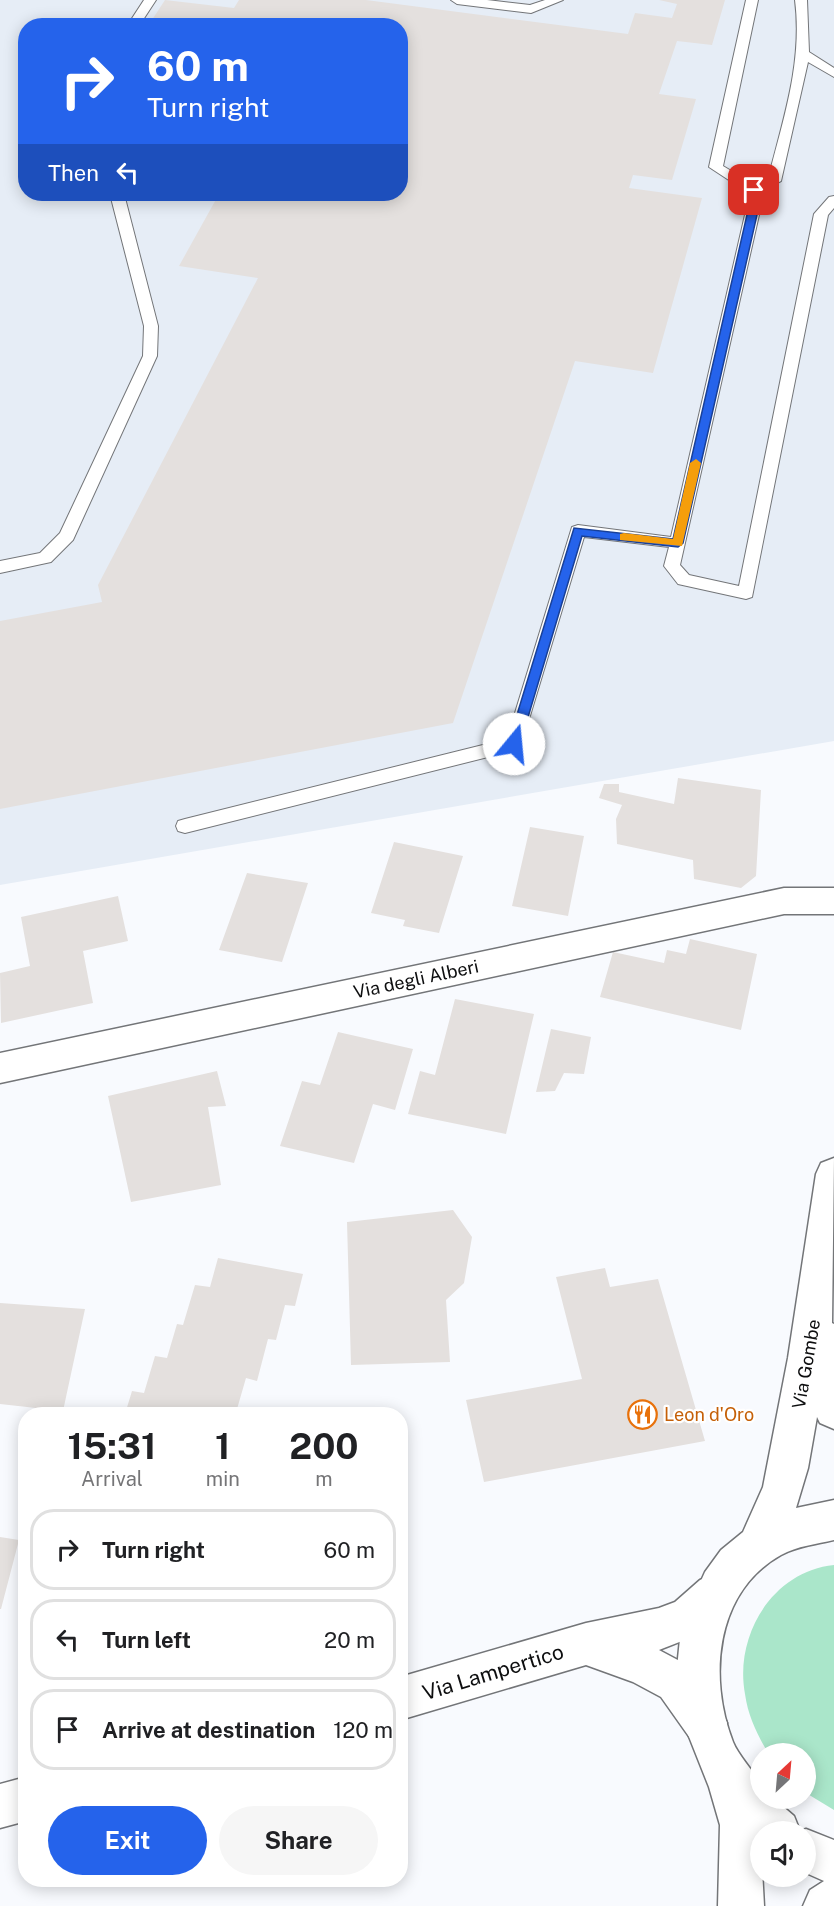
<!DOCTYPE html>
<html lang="en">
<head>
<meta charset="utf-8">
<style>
  :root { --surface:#fff; --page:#f6f6f6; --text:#202124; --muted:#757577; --line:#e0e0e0; --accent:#2563eb }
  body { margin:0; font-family:"Public Sans",sans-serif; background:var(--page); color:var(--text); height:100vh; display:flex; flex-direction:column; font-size:22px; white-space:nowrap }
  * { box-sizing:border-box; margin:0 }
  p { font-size:20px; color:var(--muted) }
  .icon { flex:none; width:33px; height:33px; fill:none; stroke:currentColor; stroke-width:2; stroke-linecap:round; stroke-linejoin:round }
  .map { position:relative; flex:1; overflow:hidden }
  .side { position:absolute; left:18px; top:1407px; width:390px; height:480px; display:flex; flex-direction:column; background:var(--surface); border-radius:24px; box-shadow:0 3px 15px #0003 }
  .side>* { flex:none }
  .top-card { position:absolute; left:18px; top:18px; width:390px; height:183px; border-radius:24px; box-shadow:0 3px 15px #0003; background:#2563eb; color:#fff; overflow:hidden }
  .needle { width:39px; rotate:26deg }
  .buttons { position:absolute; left:750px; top:1743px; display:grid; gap:12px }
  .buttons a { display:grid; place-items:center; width:66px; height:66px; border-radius:50%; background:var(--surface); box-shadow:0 3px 15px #0003; font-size:30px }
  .pin { position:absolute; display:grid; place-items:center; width:51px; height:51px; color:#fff; margin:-26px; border-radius:12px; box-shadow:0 3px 9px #0006 }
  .me { position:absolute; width:66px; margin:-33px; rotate:17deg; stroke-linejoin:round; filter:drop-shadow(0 0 4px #0008) }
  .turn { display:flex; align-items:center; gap:21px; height:126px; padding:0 30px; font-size:27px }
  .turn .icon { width:78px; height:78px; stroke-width:2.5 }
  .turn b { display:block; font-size:42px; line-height:51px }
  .then { display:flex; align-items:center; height:57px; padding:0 30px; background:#0003; gap:12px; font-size:22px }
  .eta { display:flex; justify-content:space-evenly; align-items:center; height:102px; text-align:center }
  .eta b { font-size:36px; font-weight:700; line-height:42px }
  .primary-button { display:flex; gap:12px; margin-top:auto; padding:12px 30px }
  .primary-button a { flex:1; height:69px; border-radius:36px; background:var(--accent); color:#fff; font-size:24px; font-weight:700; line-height:69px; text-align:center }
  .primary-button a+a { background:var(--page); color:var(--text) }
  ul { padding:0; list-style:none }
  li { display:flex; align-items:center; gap:18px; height:81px; margin:0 12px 9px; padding:0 18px; border:3px solid var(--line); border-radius:24px }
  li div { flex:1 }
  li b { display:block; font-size:22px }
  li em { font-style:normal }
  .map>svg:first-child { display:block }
  .built { fill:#e6edf6; fill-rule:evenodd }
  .green { fill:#aae6ca }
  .building { fill:#e4e0de }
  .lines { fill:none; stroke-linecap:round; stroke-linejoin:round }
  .lane-casing { stroke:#737578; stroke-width:2 }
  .street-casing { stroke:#737578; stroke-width:3 }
  .secondary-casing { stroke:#737578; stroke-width:3 }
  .primary-casing { stroke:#737578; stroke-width:3 }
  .lane { fill:#fff; fill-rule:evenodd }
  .street { fill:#fff; fill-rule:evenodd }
  .secondary { fill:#fff; fill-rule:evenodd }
  .primary { fill:#fff; fill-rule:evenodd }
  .route { fill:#2563eb; stroke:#184099; stroke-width:1.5 }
  .slow { fill:#f59e0b }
  .labels { text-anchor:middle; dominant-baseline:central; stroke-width:4.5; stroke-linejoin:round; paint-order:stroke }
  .street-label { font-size:18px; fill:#0d0e0f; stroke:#fff }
  .food-label { font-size:18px; fill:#c56008; stroke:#fff; text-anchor:start }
  .near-street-label { font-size:21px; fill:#0d0e0f; stroke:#fff }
</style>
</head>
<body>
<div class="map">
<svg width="834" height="1906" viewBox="0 0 834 1906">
  <rect width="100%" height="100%" fill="#f8fafe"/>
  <path class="built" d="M 0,0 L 834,0 L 834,741 L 0,885 ZM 26,26 L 400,26 L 400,194 L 26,194 Z"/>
  <path class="green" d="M 834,1565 L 834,1810 L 806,1793 L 806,1754 L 768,1753 C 757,1734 748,1716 745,1694 C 734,1635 773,1571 834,1565 Z"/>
  <path class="building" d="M 165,0 L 234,8 L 239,0 L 366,0 L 628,34 L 635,13 L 672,18 L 677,4 L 659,0 L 725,0 L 712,45 L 677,41 L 659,94 L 696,99 L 672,180 L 633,175 L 629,188 L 702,198 L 653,373 L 575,361 L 453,723 L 0,809 L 0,621 L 102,602 L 98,585 L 258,278 L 179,266 L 219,194 L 400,194 L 400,26 L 148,26 Z
    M 678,778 L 761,790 L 756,876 L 741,888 L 694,879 L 693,860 L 617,844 L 616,819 L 622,805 L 599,798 L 604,784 L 619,784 L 619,792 L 674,804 Z
    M 530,827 L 584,836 L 568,916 L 512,906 Z
    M 394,842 L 463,856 L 439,933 L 403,926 L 405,920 L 371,913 Z
    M 247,873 L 308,883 L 282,962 L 219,950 Z
    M 118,896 L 128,941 L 83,951 L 93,1003 L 1,1023 L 0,973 L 30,966 L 21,917 Z
    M 690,939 L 757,954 L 741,1030 L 600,997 L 613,952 L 664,963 L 667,950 L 686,954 Z
    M 455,999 L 534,1014 L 506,1134 L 408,1114 L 420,1071 L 435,1075 Z
    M 551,1029 L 591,1037 L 584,1074 L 564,1073 L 555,1091 L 536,1092 Z
    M 338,1032 L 413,1049 L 395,1110 L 373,1104 L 354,1163 L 280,1146 L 302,1081 L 320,1085 Z
    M 217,1071 L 226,1106 L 208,1107 L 221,1185 L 131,1202 L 108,1096 Z
    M 453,1210 L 472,1237 L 464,1283 L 446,1300 L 450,1362 L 351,1365 L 347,1222 Z
    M 218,1258 L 303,1274 L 295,1306 L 285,1305 L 276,1340 L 268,1339 L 257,1381 L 246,1378 L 237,1409 L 227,1407 L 225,1414 L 125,1414 L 132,1391 L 144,1393 L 155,1356 L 167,1358 L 177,1324 L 183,1325 L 195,1285 L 210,1287 Z
    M 605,1268 L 610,1287 L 658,1279 L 705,1441 L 484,1482 L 466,1400 L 582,1379 L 556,1277 Z
    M 0,1303 L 85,1309 L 63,1411 L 0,1404 Z
    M 0,1537 L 19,1540 L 1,1609 L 0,1609 Z"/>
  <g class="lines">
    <defs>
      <path id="lane" d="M 144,0 L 156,0 L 139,26 L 127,26 Z
        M 451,0 L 487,0 L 530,5 L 545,0 L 563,0 L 531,13 L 457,4 Z
        M 746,0 L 758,0 L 723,166 L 755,185 L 768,179 C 783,120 803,62 795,0 L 807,0 L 809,52 L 834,68 L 834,77 L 808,62 L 781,181 L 761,192 L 761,206 L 680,565 L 689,575 L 739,586 L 814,214 L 829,197 L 834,196 L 834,208 L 828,215 L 752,597 L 746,599 L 678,584 L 664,566 L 669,547 L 584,537 L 520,749 L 185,833 L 178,831 L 176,826 L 178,821 L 185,819 L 507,739 L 572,527 L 578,525 L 671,537 L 747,206 L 747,192 L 709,167 Z
        M 110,194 L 124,194 L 158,326 L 157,356 L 73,540 L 51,562 L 0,573 L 0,561 L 40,553 L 60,533 L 143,356 L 144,326 Z"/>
      <path id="street" d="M 784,888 L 834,888 L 834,914 L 784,914 L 0,1083 L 0,1053 Z"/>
      <path id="secondary" d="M 715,1574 L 730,1580 L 736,1595 C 722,1628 690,1638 659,1650 L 691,1667 L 720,1708 L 727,1723 L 720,1738 L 705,1745 L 690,1738 L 661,1697 L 633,1682 L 586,1665 L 400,1720 L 400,1677 L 586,1623 L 659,1608 L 675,1602 L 700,1580 Z
        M 26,1777 L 26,1821 L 0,1828 L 0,1784 Z"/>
      <path id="primary" d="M 834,1158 L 832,1323 L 834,1324 L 834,1429 L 820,1423 L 817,1417 L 808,1468 L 796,1508 L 834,1500 L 834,1540 C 817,1544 797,1546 781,1555 C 715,1592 708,1678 733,1742 C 739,1757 756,1773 760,1785 C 762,1788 760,1795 760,1798 L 773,1798 L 794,1816 L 800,1831 L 806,1829 L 834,1840 L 834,1906 L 803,1906 L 810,1890 L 824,1881 L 806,1873 L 806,1832 L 760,1832 L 764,1906 L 718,1906 L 720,1825 L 709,1787 L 684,1724 L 677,1668 L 680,1639 L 687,1612 L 705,1572 L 721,1550 L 743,1532 L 763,1487 L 788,1358 L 816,1174 L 821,1163 Z"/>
    </defs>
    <use href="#lane" class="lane-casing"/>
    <use href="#street" class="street-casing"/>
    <use href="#secondary" class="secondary-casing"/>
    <use href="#primary" class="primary-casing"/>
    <use href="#lane" class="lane"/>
    <use href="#street" class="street"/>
    <use href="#secondary" class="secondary"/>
    <use href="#primary" class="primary"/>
  </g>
  <path class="route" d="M 754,187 L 759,190 L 759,206 L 683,543 L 678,547 L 582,536 L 520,744 L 514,749 L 510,747 L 508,744 L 574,528 L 673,539 L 749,206 L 749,190 Z"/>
  <path class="slow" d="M 696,459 L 701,463 L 682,546 L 620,540 L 620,534 L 624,533 L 673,539 L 690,463 Z"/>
  <defs>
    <symbol id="restaurant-ring" viewBox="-11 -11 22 22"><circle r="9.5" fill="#fff" stroke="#e8710a" stroke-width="1.5"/><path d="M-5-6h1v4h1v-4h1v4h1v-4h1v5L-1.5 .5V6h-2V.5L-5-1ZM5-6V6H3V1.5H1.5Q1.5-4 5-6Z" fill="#e8710a"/></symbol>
  </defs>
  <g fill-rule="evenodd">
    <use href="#restaurant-ring" x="626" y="1398" width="33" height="33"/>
  </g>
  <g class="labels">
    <g class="street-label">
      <text transform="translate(416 979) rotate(-12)">Via degli Alberi</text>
      <text transform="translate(806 1364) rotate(-80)">Via Gombe</text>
    </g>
    <g class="food-label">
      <text x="664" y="1414">Leon d'Oro</text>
    </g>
    <g class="near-street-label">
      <text transform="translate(493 1672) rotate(-17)">Via Lampertico</text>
    </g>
  </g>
</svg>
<div class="buttons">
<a><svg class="needle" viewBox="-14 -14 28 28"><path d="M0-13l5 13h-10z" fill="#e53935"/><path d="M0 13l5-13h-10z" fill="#757577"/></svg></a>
<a><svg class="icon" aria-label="sound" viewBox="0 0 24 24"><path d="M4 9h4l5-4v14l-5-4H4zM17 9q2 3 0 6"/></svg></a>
</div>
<div class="pin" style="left:754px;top:190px;background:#d93025"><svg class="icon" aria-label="arrive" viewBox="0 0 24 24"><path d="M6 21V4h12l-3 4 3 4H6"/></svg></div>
<svg class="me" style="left:514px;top:744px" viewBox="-20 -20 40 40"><circle r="19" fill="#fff"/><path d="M0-13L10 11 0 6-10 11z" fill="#2563eb"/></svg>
<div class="top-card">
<div class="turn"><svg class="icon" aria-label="right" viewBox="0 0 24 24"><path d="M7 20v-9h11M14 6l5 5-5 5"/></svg><div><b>60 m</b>Turn right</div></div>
<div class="then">Then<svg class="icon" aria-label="left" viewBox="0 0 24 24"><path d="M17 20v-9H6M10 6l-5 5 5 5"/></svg></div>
</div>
<section class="side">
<div class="eta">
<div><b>15:31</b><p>Arrival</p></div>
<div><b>1</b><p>min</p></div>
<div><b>200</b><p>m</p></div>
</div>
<ul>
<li><svg class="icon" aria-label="right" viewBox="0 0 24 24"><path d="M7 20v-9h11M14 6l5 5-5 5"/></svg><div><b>Turn right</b></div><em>60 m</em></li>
<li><svg class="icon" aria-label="left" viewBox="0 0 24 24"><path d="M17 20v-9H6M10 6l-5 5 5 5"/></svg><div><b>Turn left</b></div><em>20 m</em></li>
<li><svg class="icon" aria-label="arrive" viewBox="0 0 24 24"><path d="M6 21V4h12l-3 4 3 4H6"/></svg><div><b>Arrive at destination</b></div><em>120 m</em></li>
</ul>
<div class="primary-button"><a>Exit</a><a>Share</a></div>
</section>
</div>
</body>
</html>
